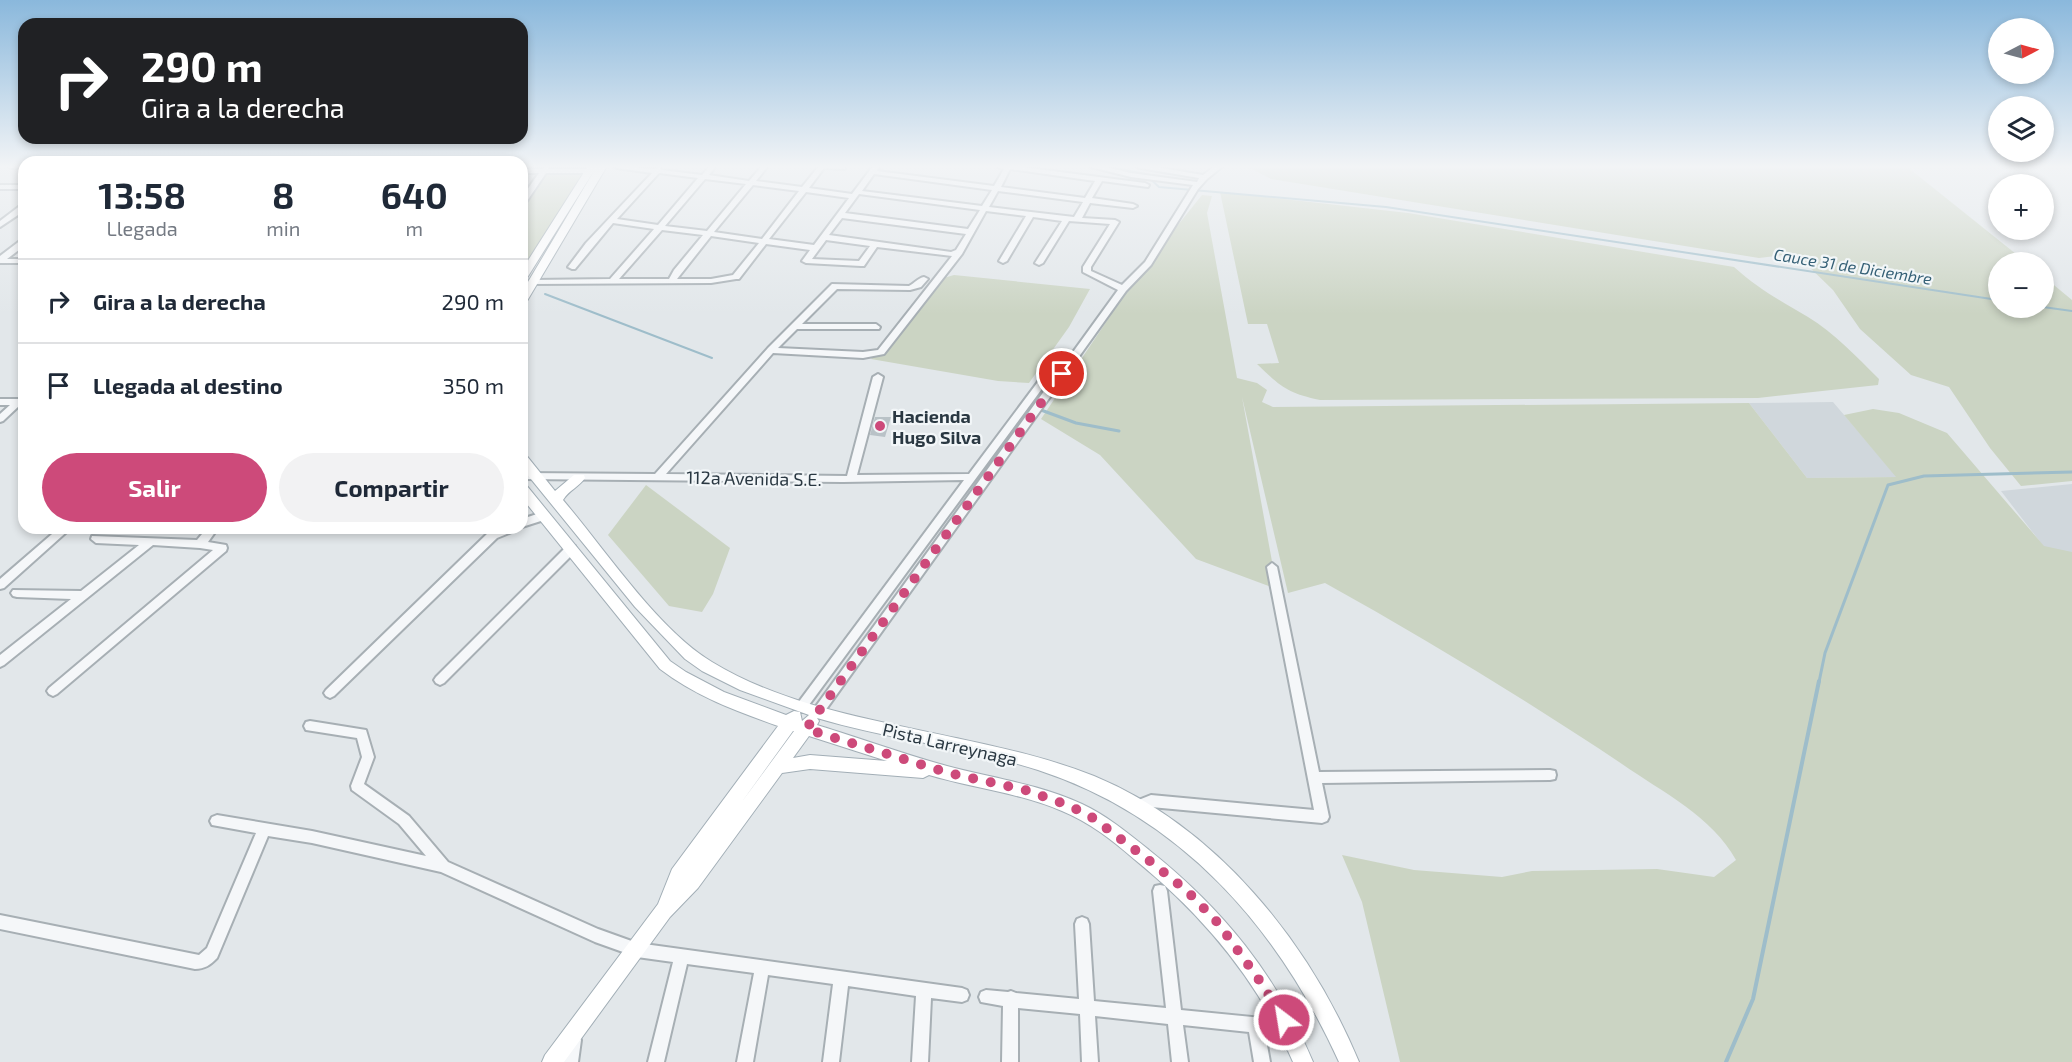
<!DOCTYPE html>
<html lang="es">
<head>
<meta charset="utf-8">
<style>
  :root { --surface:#fff; --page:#f2f2f3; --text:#1f2937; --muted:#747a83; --line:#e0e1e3; --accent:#cd4a7a }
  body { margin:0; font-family:"Exo 2",sans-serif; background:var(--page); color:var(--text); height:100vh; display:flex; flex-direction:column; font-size:22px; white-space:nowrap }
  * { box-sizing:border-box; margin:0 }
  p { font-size:20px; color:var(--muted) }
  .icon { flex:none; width:33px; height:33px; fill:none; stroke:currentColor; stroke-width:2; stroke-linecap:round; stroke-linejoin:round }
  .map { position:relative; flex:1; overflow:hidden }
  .panel { position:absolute; left:18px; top:156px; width:510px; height:378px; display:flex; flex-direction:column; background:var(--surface); border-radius:18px; box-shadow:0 3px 9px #0003 }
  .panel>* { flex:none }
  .guide { position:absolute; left:18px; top:18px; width:510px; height:126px; border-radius:18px; box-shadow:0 3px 9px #0003; background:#202124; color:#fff; overflow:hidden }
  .needle { width:39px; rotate:84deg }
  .buttons { position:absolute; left:1988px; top:18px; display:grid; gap:12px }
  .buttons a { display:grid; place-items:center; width:66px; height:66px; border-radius:50%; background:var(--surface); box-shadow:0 3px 9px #0003; font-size:30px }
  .pin { position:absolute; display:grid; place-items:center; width:51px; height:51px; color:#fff; margin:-26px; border:3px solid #fff; border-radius:50%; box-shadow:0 2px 6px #0007 }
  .me { position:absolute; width:66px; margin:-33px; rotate:329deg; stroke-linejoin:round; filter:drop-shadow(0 0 4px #0008) }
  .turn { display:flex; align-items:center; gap:21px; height:126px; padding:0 24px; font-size:27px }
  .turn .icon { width:78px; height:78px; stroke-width:2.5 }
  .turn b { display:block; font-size:42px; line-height:51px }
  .eta { display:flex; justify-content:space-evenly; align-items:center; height:102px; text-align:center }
  .eta b { font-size:36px; font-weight:700; line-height:42px }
  .cta { display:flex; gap:12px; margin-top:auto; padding:12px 24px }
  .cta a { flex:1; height:69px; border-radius:36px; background:var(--accent); color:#fff; font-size:24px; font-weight:700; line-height:69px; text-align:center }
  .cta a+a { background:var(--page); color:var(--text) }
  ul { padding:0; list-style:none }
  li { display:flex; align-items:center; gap:18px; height:84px; padding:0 24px; border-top:2px solid var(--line) }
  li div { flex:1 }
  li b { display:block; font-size:22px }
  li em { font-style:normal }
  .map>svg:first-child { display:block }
  .built { fill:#d0d7dc }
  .green { fill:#cbd4c3 }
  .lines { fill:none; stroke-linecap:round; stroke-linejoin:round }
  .stream-far2 { stroke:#9ebdca; stroke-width:2 }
  .stream-far1 { stroke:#9ebdca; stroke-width:3 }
  .stream { stroke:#9ebdca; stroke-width:4 }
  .building { fill:#b9c2c7 }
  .minor-casing { stroke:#a7afb4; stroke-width:4 }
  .major-casing { stroke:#a2aeb6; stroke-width:2 }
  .minor { fill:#f5f7f9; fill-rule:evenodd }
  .major { fill:#fff; fill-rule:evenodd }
  .route { stroke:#cd4a7a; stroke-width:10; stroke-dasharray:0 18 }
  .poi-dot { fill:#cd4a7a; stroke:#f2f6f8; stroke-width:2 }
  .labels { text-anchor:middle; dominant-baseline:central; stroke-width:4.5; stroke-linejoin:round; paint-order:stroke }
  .far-water-label { font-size:16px; font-style:italic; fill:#356076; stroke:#f2f6f8 }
  .poi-label { font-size:18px; font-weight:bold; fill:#2a3842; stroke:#f2f6f8; text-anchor:start }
  .street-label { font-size:18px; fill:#2a3842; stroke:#f2f6f8 }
</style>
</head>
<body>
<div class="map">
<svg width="2072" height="1062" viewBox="0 0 2072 1062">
  <rect width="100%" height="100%" fill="#e2e7ea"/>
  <path class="built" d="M 1833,402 L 1897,477 L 1807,478 L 1749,403 Z
    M 2072,484 L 2072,810 L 2044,547 L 2001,491 Z"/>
  <path class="green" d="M 1246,166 L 1906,166 L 2026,262 L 1998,262 L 1998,308 L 2043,308 L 2043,276 L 2072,300 L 2072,481 L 2021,486 L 1990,448 L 1949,387 L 1911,375 L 1860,329 L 1833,290 L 1803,261 L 1784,255 L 1759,258 L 1271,179 Z
    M 546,173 L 593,173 L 535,260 L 522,260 L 522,208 Z
    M 1220,192 L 1408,213 L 1734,267 C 1760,290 1779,300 1808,317 C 1834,333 1857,357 1879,379 L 1878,385 L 1758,398 L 1320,400 C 1287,393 1281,387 1257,364 L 1279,363 L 1267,324 L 1248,324 Z
    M 1202,195 L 1212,196 L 1207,213 L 1237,378 L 1257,383 L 1267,390 L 1262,402 L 1273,407 L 1749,403 L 1807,478 L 1896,477 L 1844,415 L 1873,409 L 1899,413 L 1947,433 L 2044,546 L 2072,552 L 2072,1062 L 1400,1062 L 1362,902 L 1342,855 L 1414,870 L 1502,877 L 1532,871 L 1657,869 L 1714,877 L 1736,860 C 1712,816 1662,792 1622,764 C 1526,700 1426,639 1325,583 L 1288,593 L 1242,397 L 1277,589 L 1196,559 L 1100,455 L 1041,419 L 1137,276 Z
    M 954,275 L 1090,289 L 1069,327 L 1029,383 L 998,381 L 871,359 L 937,280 Z
    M 646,485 L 730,548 L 713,594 L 702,612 L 669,606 L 608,535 Z"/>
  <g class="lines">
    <path class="stream-far2" d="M 1104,166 L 1145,174 L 1159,187 L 1386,207 L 1998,300
      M 545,294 L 712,358
      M 2043,307 L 2072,311"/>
    <path class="stream-far1" d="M 1041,410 L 1076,423 L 1119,431
      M 1819,682 L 1825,653 L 1888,485 L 1924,476 L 2072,472"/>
    <path class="stream" d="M 1726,1062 L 1753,999 L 1819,681"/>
  </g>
  <path class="building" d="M 875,417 L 891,417 L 885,437 L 870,435 Z"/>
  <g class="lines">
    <defs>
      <path id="minor" d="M 7,166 L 24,166 L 24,168 L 11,168 Z
        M 546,166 L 548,167 L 549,169 L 597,169 L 601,171 L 597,173 L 546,173 L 525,204 L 522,204 L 522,197 L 539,173 L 522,173 L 522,169 L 542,169 Z
        M 614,166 L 655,169 L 659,167 L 662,170 L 702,175 L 710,166 L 716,166 L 709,175 L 749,181 L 762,166 L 768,166 L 756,181 L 802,187 L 819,166 L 843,166 L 845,167 L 845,169 L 824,168 L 809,188 L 852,194 L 873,166 L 879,166 L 877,171 L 994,186 L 1004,169 L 998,167 L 997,166 L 1014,166 L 1145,183 L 1149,185 L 1148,187 L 1102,181 L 1092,198 L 1133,204 L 1137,206 L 1133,208 L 1090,203 L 1082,218 L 1115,220 L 1119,222 L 1091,267 L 1091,271 L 1122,285 L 1145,262 L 1193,185 L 1131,177 L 1091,167 L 1090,166 L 1101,166 L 1131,173 L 1197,182 L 1199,178 L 1140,168 L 1136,166 L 1150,166 L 1203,175 L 1215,166 L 1223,166 L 1207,179 L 1198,189 L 1151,265 L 1126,291 L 822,715 L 818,717 L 814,715 L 812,712 L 814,709 L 1063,365 L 1058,367 L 806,709 L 802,711 L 798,709 L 796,706 L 798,703 L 964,480 L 843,482 L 522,479 L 522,473 L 655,474 L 768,348 L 832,284 L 909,286 C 915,283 918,278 924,277 L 928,279 L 921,287 L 910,290 L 837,289 L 802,324 L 876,324 L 880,327 L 879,329 L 797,329 L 778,348 L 863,352 L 878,350 L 952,256 L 877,247 L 864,266 L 861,266 L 806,263 L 802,261 L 810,250 L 766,244 L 739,279 L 736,279 L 711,283 L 530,284 L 530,280 L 533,280 L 610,279 L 654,229 L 613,223 L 575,269 L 572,269 L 568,267 L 586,243 L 652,173 L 617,168 ZM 1010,169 L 1095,181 L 1085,198 L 1001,187 ZM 659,173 L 698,178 L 658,225 L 617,219 ZM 874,174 L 992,190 L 982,206 L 862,191 ZM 705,179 L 746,184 L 707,231 L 665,226 ZM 753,185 L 799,191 L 762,239 L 714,232 ZM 998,191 L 1083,202 L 1074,217 L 989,207 ZM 806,192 L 849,198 L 814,245 L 769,239 ZM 859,194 L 980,210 L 968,229 L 845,213 ZM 986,211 L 1026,216 L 999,261 L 1003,263 L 1007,261 L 1033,217 L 1062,221 L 1035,263 L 1039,265 L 1043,263 L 1069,221 L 1110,224 L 1083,267 L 1083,272 L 1118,290 L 1068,359 L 1052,363 L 969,474 L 857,475 L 883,377 L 878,374 L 873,377 L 847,476 L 666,474 L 773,353 L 863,358 L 884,354 L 962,254 ZM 842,218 L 966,234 L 956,250 L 951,252 L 829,235 ZM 662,230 L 703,235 L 674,270 L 669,279 L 619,279 ZM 711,236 L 759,243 L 733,275 L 711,279 L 677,279 ZM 826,240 L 870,246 L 859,261 L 812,259 Z
        M 0,185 L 24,185 L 24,189 L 0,189 Z
        M 21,205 L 24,205 L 24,211 L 0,227 L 0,221 Z
        M 21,240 L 24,240 L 24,246 L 7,259 L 24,259 L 24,263 L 0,263 L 0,256 Z
        M 0,399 L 21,399 L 24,400 L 24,404 L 20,405 L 3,421 L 0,422 L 0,414 L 10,405 L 0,405 Z
        M 543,512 L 547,513 L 548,516 L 547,519 L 522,527 L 522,519 Z
        M 59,528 L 71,528 L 4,588 L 0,589 L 0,579 Z
        M 207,528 L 218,528 L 208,542 L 226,545 L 227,548 L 226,551 L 57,694 L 53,696 L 49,694 L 47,691 L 49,688 L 213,550 L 200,548 L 153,545 L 4,665 L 0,667 L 0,655 L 71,599 L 17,597 L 13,596 L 11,593 L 13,590 L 81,591 L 139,545 L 96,543 L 91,539 L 92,536 L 197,540 Z
        M 500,528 L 515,528 L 514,531 L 497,538 L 334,696 L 330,698 L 326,696 L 324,693 L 326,690 L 489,532 Z
        M 571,545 L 575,546 L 576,549 L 575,552 L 444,683 L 440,685 L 436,683 L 434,680 L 436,677 L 567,546 Z
        M 1272,563 L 1277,567 L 1319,772 L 1550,770 L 1555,771 L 1556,775 L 1555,779 L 1550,780 L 1322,783 L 1329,817 L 1327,821 L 1322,823 L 1151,807 L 1136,813 L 1131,811 L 1129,807 L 1131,803 L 1151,795 L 1314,810 L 1267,567 Z
        M 310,721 L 366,730 L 374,757 L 364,784 L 409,816 L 448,862 L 598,929 L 637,943 L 962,988 L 967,990 L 969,995 L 967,1000 L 962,1002 L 931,998 L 928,1062 L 912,1062 L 916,996 L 848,986 L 839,1062 L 823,1062 L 833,984 L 768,975 L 753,1062 L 737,1062 L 754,973 L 687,964 L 664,1062 L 648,1062 L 673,962 L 637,957 L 595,942 L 441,872 L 312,843 L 268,836 L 217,958 C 210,965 205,969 195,969 L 0,929 L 0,915 L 199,955 L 207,948 L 256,833 L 212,825 L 210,821 L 212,817 L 217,815 L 312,831 L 426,856 L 399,824 L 352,790 L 351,786 L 362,757 L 357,738 L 306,730 L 304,726 L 306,722 Z
        M 1160,885 L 1165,886 L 1167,891 L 1181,1010 L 1273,1019 L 1278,1022 L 1281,1027 L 1278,1032 L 1273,1035 L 1265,1034 L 1270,1062 L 1254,1062 L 1249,1032 L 1183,1025 L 1188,1062 L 1172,1062 L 1168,1024 L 1095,1016 L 1098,1062 L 1082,1062 L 1080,1014 L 1018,1008 L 1018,1062 L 1002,1062 L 1003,1006 L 981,1002 L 979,997 L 981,992 L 986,990 L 1008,992 L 1011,991 L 1016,993 L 1079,999 L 1075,924 L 1077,919 L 1082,917 L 1087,919 L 1089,924 L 1094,1001 L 1166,1008 L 1153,891 L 1155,886 Z
        M 573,1032 L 578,1035 L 581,1040 L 578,1062 L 562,1062 L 568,1035 Z"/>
      <path id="major" d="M 588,166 L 597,166 L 527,278 L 522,281 L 522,270 Z
        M 597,166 L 607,166 L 527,301 L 522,304 L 522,292 Z
        M 522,454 L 526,455 L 555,491 L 574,475 L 584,475 L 585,478 C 579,487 569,490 563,500 C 605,549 658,630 712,662 C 784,706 874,720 956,738 C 1002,748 1049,758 1094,776 C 1217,827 1309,942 1359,1062 L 1339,1062 C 1278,928 1182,817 1038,770 C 966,747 890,740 817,718 L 819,721 L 817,725 C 860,738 903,754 947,766 C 992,778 1039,784 1082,804 C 1106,815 1128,833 1149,850 C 1223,909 1276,974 1313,1062 L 1293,1062 C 1258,980 1203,915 1134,859 C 1112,840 1089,822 1062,811 C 1020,793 973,788 929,775 L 923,778 L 810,769 L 782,773 L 698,888 L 670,917 L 564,1062 L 542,1062 L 545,1055 L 658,904 L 672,869 L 778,726 C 736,711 695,696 660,669 L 522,498 L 522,485 L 527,486 L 670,661 L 686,672 L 724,692 L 786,715 L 794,711 L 800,712 L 802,721 L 809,715 L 740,690 L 702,671 L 685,659 L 635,607 L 522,468 ZM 793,731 L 794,731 L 741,803 ZM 809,736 L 887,761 L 810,755 L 793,758 Z"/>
    </defs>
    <use href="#minor" class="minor-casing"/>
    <use href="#major" class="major-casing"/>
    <use href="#minor" class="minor"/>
    <use href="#major" class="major"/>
  </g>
  <linearGradient id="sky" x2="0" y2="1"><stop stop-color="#8ab8dc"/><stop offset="0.53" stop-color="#f2f4f6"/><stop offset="1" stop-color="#f2f4f6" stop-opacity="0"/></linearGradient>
  <rect width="2072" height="314" fill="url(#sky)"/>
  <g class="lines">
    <path class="route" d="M 1062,374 L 806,729 L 949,773 L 1025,790 L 1070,806 L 1093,818 L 1155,865 L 1188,892 L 1218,923 L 1262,984 L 1284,1020"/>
  </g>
  <circle class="poi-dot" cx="880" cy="426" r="6"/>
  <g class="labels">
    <g class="far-water-label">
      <text transform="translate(1853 266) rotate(9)">Cauce 31 de Diciembre</text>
    </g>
    <g class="poi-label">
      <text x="892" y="416">Hacienda<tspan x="892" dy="21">Hugo Silva</tspan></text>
    </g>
    <g class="street-label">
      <text transform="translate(754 478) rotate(1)">112a Avenida S.E.</text>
      <text transform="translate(950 744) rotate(13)">Pista Larreynaga</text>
    </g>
  </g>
</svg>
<div class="buttons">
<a><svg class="needle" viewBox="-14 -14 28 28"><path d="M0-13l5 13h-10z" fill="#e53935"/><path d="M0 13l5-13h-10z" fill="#747a83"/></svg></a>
<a><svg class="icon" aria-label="layers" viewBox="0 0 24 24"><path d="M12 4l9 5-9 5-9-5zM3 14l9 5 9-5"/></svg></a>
<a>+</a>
<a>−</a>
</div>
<div class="pin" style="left:1062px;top:374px;background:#d93025"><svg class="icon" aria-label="arrive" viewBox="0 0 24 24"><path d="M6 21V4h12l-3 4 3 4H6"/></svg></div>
<svg class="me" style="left:1284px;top:1020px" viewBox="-20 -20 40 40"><circle r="17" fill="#cd4a7a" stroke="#fff" stroke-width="3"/><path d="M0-11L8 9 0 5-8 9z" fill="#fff"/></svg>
<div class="guide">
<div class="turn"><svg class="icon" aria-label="right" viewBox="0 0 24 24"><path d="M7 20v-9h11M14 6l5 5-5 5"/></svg><div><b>290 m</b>Gira a la derecha</div></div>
</div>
<section class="panel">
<div class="eta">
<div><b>13:58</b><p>Llegada</p></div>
<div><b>8</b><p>min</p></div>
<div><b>640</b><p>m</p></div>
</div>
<ul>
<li><svg class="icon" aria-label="right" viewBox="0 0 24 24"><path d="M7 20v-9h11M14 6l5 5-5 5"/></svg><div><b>Gira a la derecha</b></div><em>290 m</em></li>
<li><svg class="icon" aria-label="arrive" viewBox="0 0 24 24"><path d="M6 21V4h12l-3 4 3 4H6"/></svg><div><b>Llegada al destino</b></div><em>350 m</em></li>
</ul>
<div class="cta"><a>Salir</a><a>Compartir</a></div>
</section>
</div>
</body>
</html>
